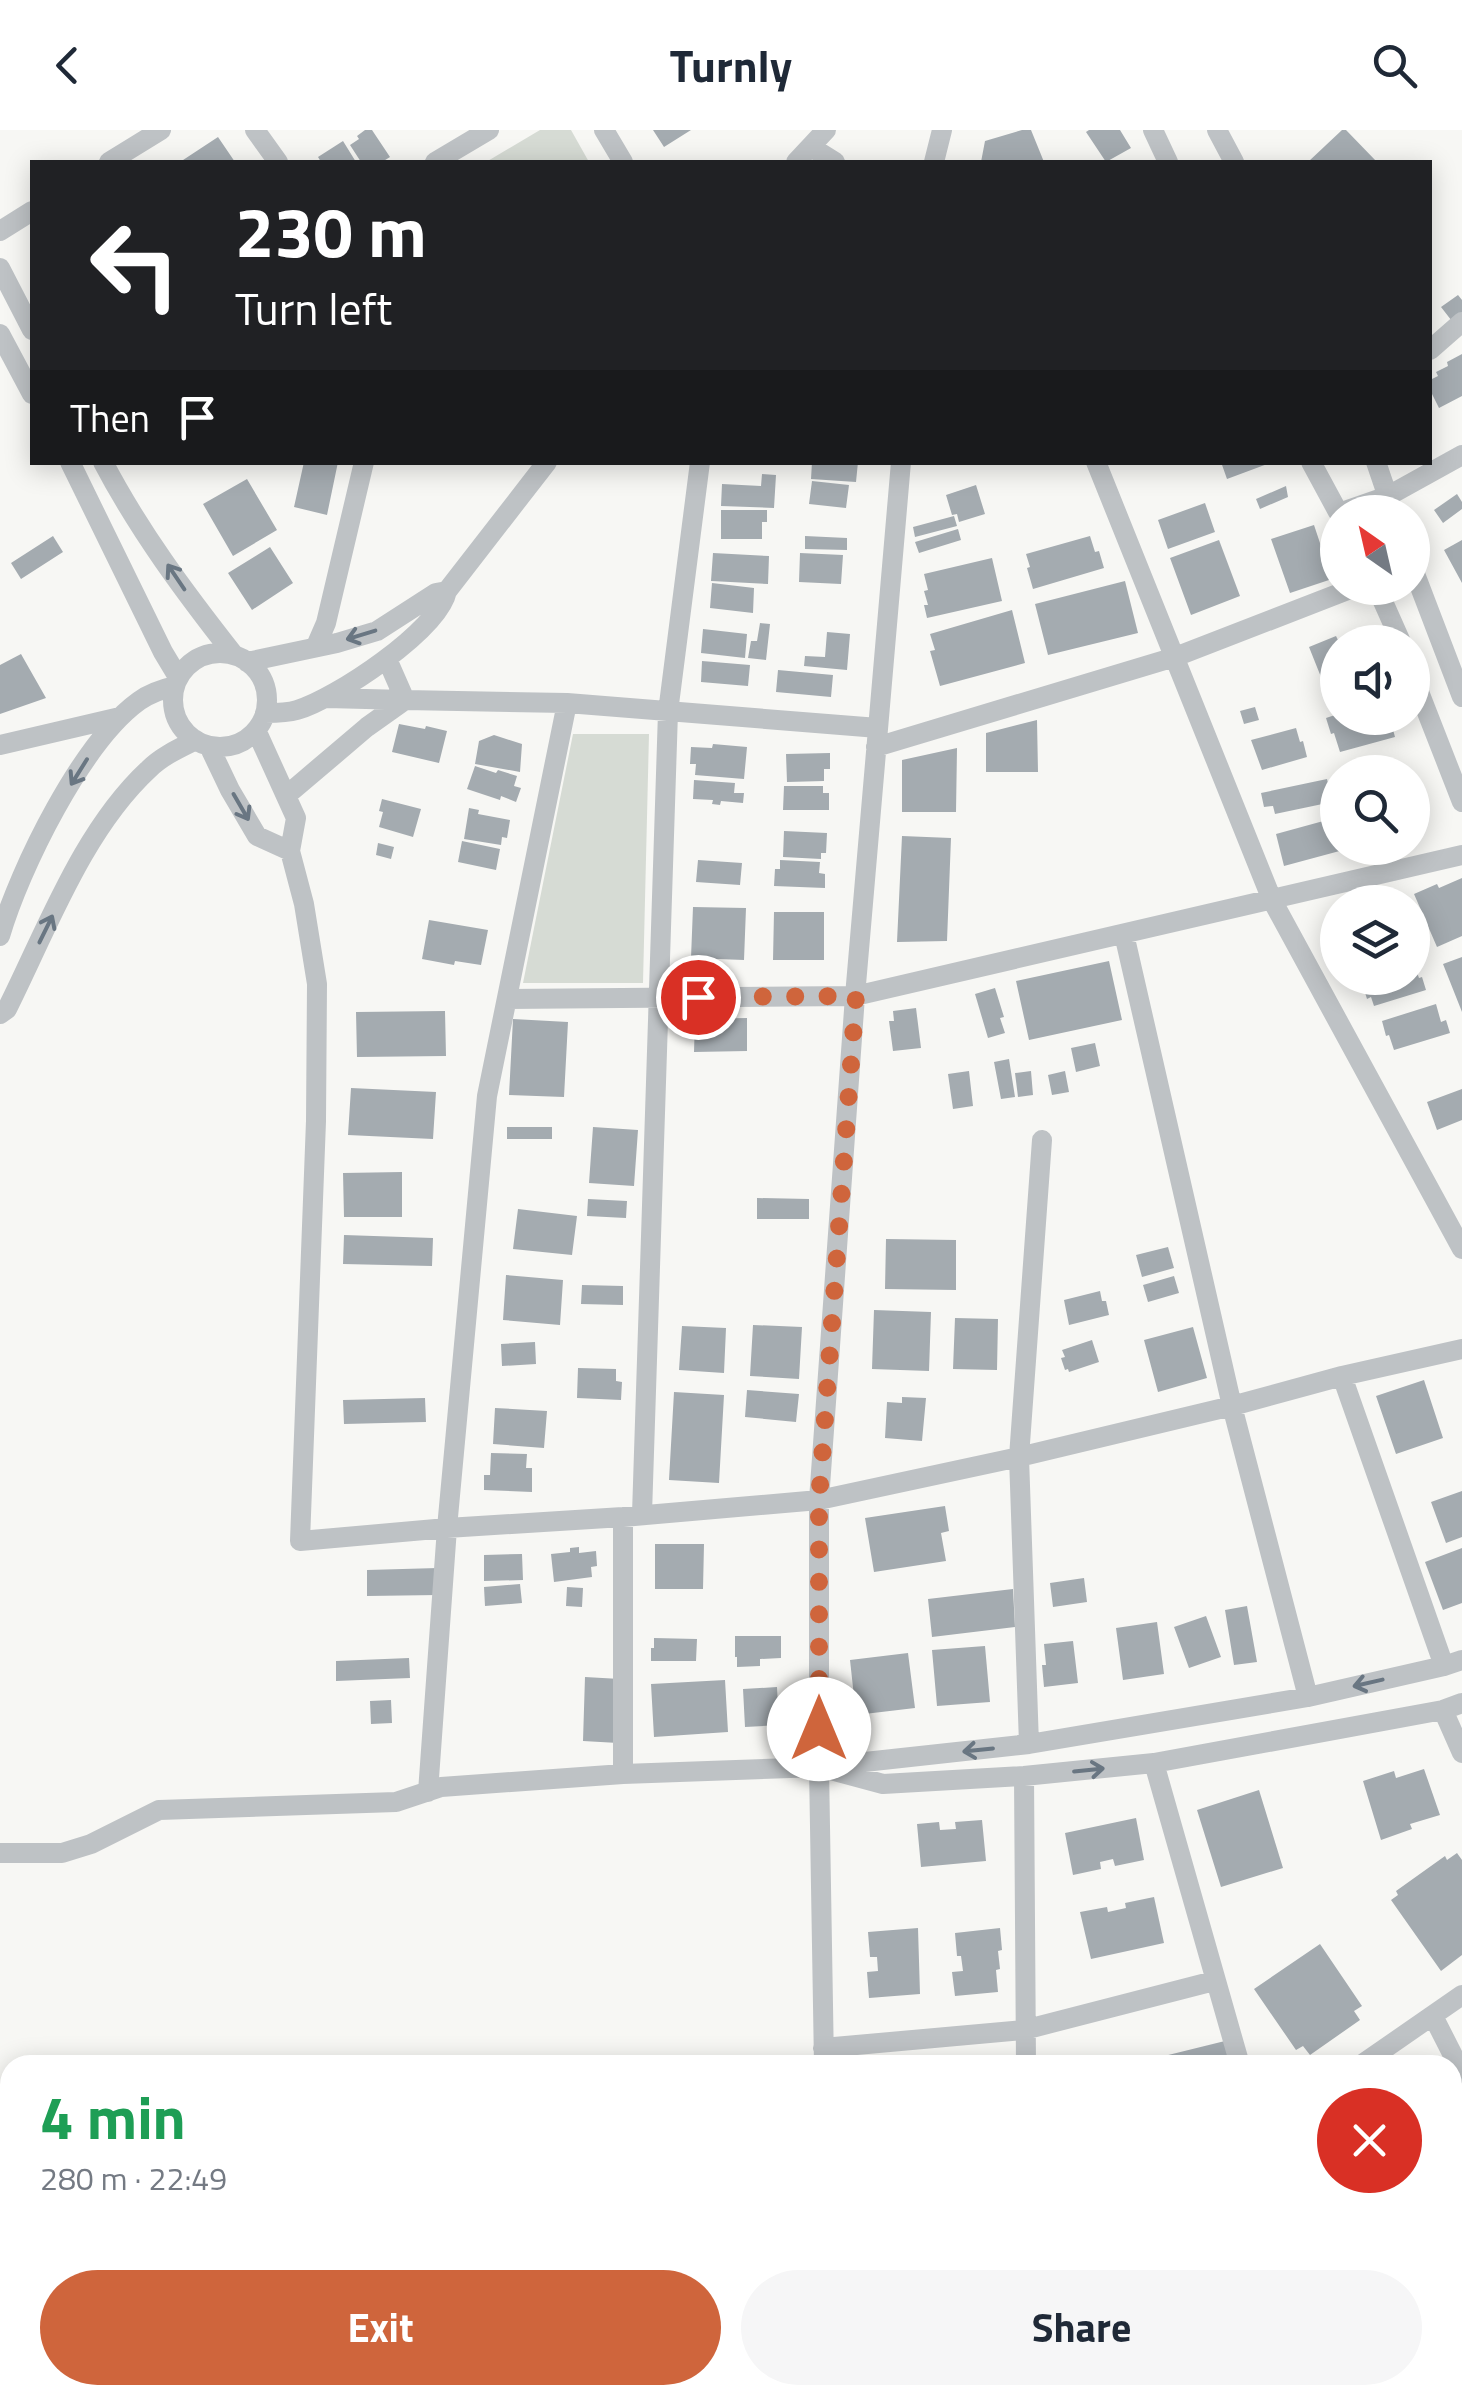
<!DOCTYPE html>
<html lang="en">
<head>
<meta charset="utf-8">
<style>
  :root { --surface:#fff; --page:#f6f6f7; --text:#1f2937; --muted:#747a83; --accent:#cf653c }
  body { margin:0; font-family:"Titillium Web",sans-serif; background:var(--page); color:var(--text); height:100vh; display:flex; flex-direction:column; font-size:38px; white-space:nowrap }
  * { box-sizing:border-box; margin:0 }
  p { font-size:32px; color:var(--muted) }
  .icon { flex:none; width:55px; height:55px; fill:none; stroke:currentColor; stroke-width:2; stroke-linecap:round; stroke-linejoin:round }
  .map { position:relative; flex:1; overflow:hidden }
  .drawer { position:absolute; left:0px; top:1925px; width:1462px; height:350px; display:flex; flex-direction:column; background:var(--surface); border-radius:30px 30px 0 0; box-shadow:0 5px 25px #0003 }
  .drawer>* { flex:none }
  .guide { position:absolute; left:30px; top:30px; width:1402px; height:305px; border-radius:0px; box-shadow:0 5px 25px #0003; background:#202124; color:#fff; overflow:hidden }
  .needle { width:65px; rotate:326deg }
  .fabs { position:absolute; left:1320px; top:365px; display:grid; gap:20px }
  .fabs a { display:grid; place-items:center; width:110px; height:110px; border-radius:50%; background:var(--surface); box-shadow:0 5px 25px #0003; font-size:50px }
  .pin { position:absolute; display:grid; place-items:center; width:85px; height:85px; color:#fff; margin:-42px; border:5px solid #fff; border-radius:50%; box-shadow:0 2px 10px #0007 }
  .me { position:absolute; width:110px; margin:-55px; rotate:0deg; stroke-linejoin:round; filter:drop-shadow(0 0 8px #0008) }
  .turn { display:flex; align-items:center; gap:35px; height:210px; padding:0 40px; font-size:45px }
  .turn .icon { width:130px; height:130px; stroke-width:2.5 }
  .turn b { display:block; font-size:70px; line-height:85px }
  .then { display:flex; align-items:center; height:95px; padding:0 40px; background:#0003; gap:20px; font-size:38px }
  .round { display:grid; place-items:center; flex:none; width:105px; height:105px; border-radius:52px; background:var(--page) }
  .headline { display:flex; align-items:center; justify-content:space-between; height:170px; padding:0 40px }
  h1 { font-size:60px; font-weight:700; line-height:75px; color:#1e9e55 }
  .action { display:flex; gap:20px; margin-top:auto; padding:20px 40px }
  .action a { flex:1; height:115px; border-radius:60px; background:var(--accent); color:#fff; font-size:40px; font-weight:700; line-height:115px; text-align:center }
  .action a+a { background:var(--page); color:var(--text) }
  header { display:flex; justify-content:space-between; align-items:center; height:130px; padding:0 40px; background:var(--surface); font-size:45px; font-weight:700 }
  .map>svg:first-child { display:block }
  .green { fill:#d6dbd4 }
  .building { fill:#a4abb0 }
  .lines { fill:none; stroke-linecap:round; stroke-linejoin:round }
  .minor { stroke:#bec2c5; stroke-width:20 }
  .oneway { stroke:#697682 }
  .route { stroke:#cf653c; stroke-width:18; stroke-dasharray:0 32.4 }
</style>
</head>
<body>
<header><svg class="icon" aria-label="back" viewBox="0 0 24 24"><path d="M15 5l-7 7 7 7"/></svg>Turnly<svg class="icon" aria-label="search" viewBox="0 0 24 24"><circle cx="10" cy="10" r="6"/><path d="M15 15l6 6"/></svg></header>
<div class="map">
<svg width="1462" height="2275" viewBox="0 0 1462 2275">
  <rect width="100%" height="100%" fill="#f7f7f4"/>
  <path class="green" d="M 540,0 L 571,0 L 589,32 L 486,32 Z
    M 573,604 L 649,604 L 643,853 L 523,853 Z"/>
  <path class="building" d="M 365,0 L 372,0 L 390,27 L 382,32 L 361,32 L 350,15 L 359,9 L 357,6 Z
    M 653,0 L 691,0 L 664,17 Z
    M 1022,0 L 1031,0 L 1044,32 L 981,32 L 985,11 Z
    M 1089,0 L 1120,0 L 1131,18 L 1106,32 L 1086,2 Z
    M 1342,0 L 1346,0 L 1377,32 L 1308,32 Z
    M 218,7 L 235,32 L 180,32 Z
    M 343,11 L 356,32 L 321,32 L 318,27 Z
    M 1458,165 L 1462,170 L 1462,190 L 1455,195 L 1441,177 Z
    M 1462,224 L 1462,266 L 1439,278 L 1430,260 L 1430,250 L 1438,246 L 1436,242 L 1448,236 L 1447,232 Z
    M 304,332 L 338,332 L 327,385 L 294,377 Z
    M 812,332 L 858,332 L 856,352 L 811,349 Z
    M 1221,332 L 1270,332 L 1270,333 L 1227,349 Z
    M 762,344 L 776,345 L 774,378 L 721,376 L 722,354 L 761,356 Z
    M 247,349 L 277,400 L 233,426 L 203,374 Z
    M 812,351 L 849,355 L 846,378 L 809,374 Z
    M 976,355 L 985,384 L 959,392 L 957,384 L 952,385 L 946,365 Z
    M 1286,356 L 1288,367 L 1260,379 L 1256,369 Z
    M 1457,364 L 1462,372 L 1462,379 L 1443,393 L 1434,380 Z
    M 1205,373 L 1215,402 L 1168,419 L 1158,390 Z
    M 721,380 L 767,380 L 767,392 L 762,392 L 762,409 L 721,409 Z
    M 954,386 L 957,396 L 915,407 L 913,397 Z
    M 1314,395 L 1332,449 L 1290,463 L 1271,409 Z
    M 958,399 L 961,410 L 919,423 L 915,412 Z
    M 53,406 L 63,422 L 21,449 L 11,433 Z
    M 805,406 L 847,408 L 847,420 L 805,419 Z
    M 1090,406 L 1095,422 L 1099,421 L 1104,438 L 1033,459 L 1027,438 L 1030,437 L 1026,424 Z
    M 1219,410 L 1240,466 L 1191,485 L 1170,428 Z
    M 1462,410 L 1462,453 L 1444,420 Z
    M 270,417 L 293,453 L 252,480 L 228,443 Z
    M 713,423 L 769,426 L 768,454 L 711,451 Z
    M 800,423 L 843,425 L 841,454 L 799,452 Z
    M 992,428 L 1002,471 L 927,488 L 924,475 L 928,475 L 924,461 L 928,460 L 924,444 Z
    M 1125,451 L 1138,503 L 1048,525 L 1035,474 Z
    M 712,453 L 754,458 L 753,483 L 710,478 Z
    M 1012,480 L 1025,533 L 940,556 L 930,521 L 935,520 L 930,504 Z
    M 760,493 L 770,494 L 766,530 L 748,528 L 751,511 L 757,511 Z
    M 703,499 L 747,504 L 745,528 L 701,523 Z
    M 827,502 L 850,504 L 847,540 L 804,536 L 805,526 L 825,527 Z
    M 1336,506 L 1339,512 L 1338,546 L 1323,552 L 1309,517 Z
    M 21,524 L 46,568 L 0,584 L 0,535 Z
    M 702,531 L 750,535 L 748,556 L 701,552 Z
    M 778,540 L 833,545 L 831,567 L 776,562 Z
    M 1255,577 L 1259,590 L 1244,594 L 1240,581 Z
    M 1338,584 L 1338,588 L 1386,588 L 1387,593 L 1391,592 L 1395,607 L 1340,622 L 1334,603 L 1331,604 L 1326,588 Z
    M 1037,590 L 1038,642 L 986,642 L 986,603 Z
    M 399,594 L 425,599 L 426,596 L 447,601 L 439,633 L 392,622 Z
    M 1296,598 L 1300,612 L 1303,611 L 1307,627 L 1262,640 L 1251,610 Z
    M 494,605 L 522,614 L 520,642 L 475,634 L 479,611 Z
    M 713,614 L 747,617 L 744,649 L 695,645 L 696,634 L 690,634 L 691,617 L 712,618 Z
    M 957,618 L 956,682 L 902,682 L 902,630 Z
    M 830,623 L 830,639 L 824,639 L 824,651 L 787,652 L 786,624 Z
    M 475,636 L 496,643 L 498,640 L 517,646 L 514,656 L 521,658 L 516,672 L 501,666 L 500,670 L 467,659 Z
    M 1327,649 L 1332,672 L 1275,684 L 1273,676 L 1264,677 L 1261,663 Z
    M 694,650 L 735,653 L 734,663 L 744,663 L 743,673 L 721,671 L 720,675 L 712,674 L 713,670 L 693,669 Z
    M 784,656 L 823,656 L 823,663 L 829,663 L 829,680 L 783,680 Z
    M 382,669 L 421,679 L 413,707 L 379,697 L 383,682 L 379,681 Z
    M 469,678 L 479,680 L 478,684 L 510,690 L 507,708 L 502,707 L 501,715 L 464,709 Z
    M 1338,687 L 1338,718 L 1347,719 L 1284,736 L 1276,704 Z
    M 784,701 L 827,703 L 826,723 L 821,723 L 821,729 L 783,727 Z
    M 902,706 L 951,708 L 947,811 L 897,812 Z
    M 462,711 L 500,719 L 496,740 L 458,732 Z
    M 378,713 L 394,717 L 391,729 L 376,725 Z
    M 698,730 L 742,733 L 740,755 L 696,752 Z
    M 780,730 L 820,732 L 819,743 L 825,744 L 825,758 L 774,756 L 775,739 L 780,739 Z
    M 1462,748 L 1462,806 L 1437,817 L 1414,764 L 1437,754 L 1439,758 Z
    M 693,777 L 746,778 L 744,830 L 691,828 Z
    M 774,782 L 824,782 L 824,830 L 773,830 Z
    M 429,790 L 488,800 L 481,835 L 455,831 L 454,835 L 422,829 Z
    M 1462,827 L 1462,882 L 1443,834 Z
    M 1109,831 L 1122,890 L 1029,910 L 1016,851 Z
    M 1413,831 L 1419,848 L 1422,847 L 1426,860 L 1374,876 L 1371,867 L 1367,869 L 1362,853 L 1380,848 L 1412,848 Z
    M 995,858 L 1004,887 L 1000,888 L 1005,903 L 988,908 L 975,864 Z
    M 1436,874 L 1441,892 L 1446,890 L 1450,903 L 1394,920 L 1389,905 L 1386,906 L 1382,891 Z
    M 916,878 L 921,918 L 893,921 L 889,891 L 894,891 L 893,881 Z
    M 445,881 L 446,926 L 357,927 L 356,882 Z
    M 747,888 L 747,921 L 694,922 L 695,889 Z
    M 513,889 L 568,892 L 564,967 L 509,965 Z
    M 1095,913 L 1100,936 L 1076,942 L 1071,918 Z
    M 1009,929 L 1015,967 L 1001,969 L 994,932 Z
    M 969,941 L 973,976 L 953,979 L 948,944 Z
    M 1031,941 L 1033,965 L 1018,967 L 1015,943 Z
    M 1065,941 L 1069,962 L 1052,965 L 1048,945 Z
    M 351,958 L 436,962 L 433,1009 L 348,1005 Z
    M 1462,959 L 1462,990 L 1437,1000 L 1427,972 Z
    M 507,997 L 552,997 L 552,1009 L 507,1009 Z
    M 593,997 L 638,1000 L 634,1056 L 589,1053 Z
    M 402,1042 L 402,1087 L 344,1087 L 343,1043 Z
    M 757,1068 L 809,1069 L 809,1089 L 757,1089 Z
    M 588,1069 L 627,1071 L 626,1088 L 587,1086 Z
    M 518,1079 L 577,1086 L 572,1125 L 513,1119 Z
    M 344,1105 L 433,1108 L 432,1136 L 343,1134 Z
    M 886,1109 L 956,1110 L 956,1160 L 885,1159 Z
    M 1168,1117 L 1174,1138 L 1142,1147 L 1136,1125 Z
    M 506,1145 L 563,1150 L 560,1195 L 503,1190 Z
    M 1174,1146 L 1179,1163 L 1148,1172 L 1143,1155 Z
    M 582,1155 L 623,1156 L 623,1175 L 581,1174 Z
    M 1100,1161 L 1102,1171 L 1106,1171 L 1109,1185 L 1069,1195 L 1064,1170 Z
    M 874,1180 L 931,1182 L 929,1241 L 872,1239 Z
    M 955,1188 L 998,1189 L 997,1240 L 953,1239 Z
    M 753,1195 L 802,1197 L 799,1249 L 750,1246 Z
    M 682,1196 L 726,1198 L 724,1243 L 679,1240 Z
    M 1193,1197 L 1207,1248 L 1158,1262 L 1144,1210 Z
    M 1092,1210 L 1099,1232 L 1069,1242 L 1068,1239 L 1065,1240 L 1061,1228 L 1065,1227 L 1062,1220 Z
    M 535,1212 L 536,1234 L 502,1236 L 501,1214 Z
    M 578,1238 L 616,1239 L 616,1251 L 622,1252 L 621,1270 L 577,1268 Z
    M 1424,1250 L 1443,1308 L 1396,1324 L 1376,1266 Z
    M 747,1260 L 799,1264 L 796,1292 L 745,1287 Z
    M 674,1262 L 724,1265 L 719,1353 L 669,1350 Z
    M 902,1267 L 926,1268 L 922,1311 L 885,1308 L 887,1272 L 902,1273 Z
    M 425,1268 L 426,1292 L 344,1294 L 343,1270 Z
    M 495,1278 L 547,1281 L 544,1318 L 493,1314 Z
    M 491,1323 L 527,1324 L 526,1338 L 532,1338 L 532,1362 L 484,1360 L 484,1345 L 490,1345 Z
    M 1462,1361 L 1462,1407 L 1446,1413 L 1431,1372 Z
    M 945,1376 L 949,1401 L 941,1403 L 946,1431 L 874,1442 L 865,1388 Z
    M 655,1414 L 704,1414 L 703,1459 L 655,1459 Z
    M 579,1417 L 579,1423 L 596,1421 L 597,1436 L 591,1437 L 592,1447 L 554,1452 L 551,1424 L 570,1422 L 570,1418 Z
    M 1462,1418 L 1462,1473 L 1443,1480 L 1425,1432 Z
    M 522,1424 L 523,1450 L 484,1451 L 484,1425 Z
    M 438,1438 L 438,1465 L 367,1466 L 367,1440 Z
    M 1084,1448 L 1087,1472 L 1053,1477 L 1050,1453 Z
    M 520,1454 L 522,1473 L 485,1476 L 484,1457 Z
    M 567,1457 L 583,1458 L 582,1477 L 566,1476 Z
    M 1013,1459 L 1015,1497 L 932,1507 L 928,1469 Z
    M 1247,1476 L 1257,1532 L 1234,1535 L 1225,1480 Z
    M 1206,1486 L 1221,1527 L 1189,1538 L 1174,1497 Z
    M 1157,1492 L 1164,1544 L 1123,1550 L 1116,1498 Z
    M 735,1506 L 781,1506 L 781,1528 L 760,1529 L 760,1536 L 737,1537 L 737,1527 L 735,1527 Z
    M 654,1508 L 697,1509 L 696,1531 L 651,1531 L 651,1518 L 654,1518 Z
    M 1073,1511 L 1078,1553 L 1044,1557 L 1042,1535 L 1046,1535 L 1044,1514 Z
    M 985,1516 L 990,1572 L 937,1576 L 932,1520 Z
    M 908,1523 L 915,1578 L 856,1585 L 850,1530 Z
    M 409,1528 L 410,1548 L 336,1551 L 336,1531 Z
    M 585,1547 L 620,1549 L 618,1613 L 583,1611 Z
    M 725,1550 L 728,1602 L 654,1607 L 651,1554 Z
    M 777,1557 L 779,1595 L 745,1597 L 743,1559 Z
    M 391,1570 L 392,1593 L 371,1594 L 370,1571 Z
    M 1424,1639 L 1440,1685 L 1410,1694 L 1412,1699 L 1381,1710 L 1363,1651 L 1394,1641 L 1396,1648 Z
    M 1259,1660 L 1283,1738 L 1221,1757 L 1197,1680 Z
    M 1136,1688 L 1144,1730 L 1115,1736 L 1113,1729 L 1100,1732 L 1101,1739 L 1073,1745 L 1065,1703 Z
    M 982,1690 L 986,1731 L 921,1737 L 917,1694 L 939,1692 L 940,1700 L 956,1699 L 955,1692 Z
    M 1457,1723 L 1462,1730 L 1462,1825 L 1441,1841 L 1391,1770 L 1398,1765 L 1396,1761 L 1445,1726 L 1447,1730 Z
    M 1154,1767 L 1164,1813 L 1091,1829 L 1080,1782 L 1107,1777 L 1108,1782 L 1126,1778 L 1125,1773 Z
    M 918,1798 L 920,1864 L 869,1868 L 867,1842 L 878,1841 L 877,1827 L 870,1827 L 868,1802 Z
    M 1000,1798 L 1002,1820 L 998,1821 L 1000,1839 L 996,1840 L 998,1862 L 955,1866 L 952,1842 L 963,1841 L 961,1826 L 957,1826 L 955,1803 Z
    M 1320,1814 L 1362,1876 L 1354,1881 L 1360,1890 L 1310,1925 L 1303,1916 L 1296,1920 L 1254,1859 Z
    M 1229,1910 L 1235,1935 L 1149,1935 L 1148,1930 Z
    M 1462,2001 L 1462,2073 L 1457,2076 L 1452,2069 L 1452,2006 Z
    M 924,2265 L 978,2265 L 978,2270 L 924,2271 Z
    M 1205,2265 L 1233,2265 L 1237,2275 L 1210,2275 Z
    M 1404,2265 L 1454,2265 L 1430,2275 L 1408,2275 Z"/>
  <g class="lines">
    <path class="minor" d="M 255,0 L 278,32
      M 604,0 L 623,32
      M 1153,0 L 1168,32
      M 1217,0 L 1234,32
      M 811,17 L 835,32
      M 109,32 L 161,0
      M 435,32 L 489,0
      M 796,32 L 826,0
      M 934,32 L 942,0
      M 0,101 L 32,81
      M 0,138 L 32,200
      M 0,204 L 32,264
      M 1430,220 L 1462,192
      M 70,332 L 163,522 L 178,547
      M 103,332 C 139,401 186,464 234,525
      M 1096,332 L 1272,770 L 1462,1119
      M 1311,332 L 1338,382
      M 1376,332 L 1393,382
      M 1342,382 L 1388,366 L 1462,325
      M 1412,436 L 1462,567
      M 1377,458 L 1401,512
      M 316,516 L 326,493 L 364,332
      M173 570a47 47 0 1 1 94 0a47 47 0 1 1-94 0Z
      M 387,529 L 405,570 L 567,573 L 878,598
      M 247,532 L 337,513 L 377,501 L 436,463 L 447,461
      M 1412,544 L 1462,672
      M 327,568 L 405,570
      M 265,583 C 276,583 287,583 297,580 C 335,569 439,500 447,461 L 547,332
      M 256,600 L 296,688 L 290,721 L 304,774 L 317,854 L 316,991 L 300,1411 L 447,1398 L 623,1387 L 819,1370 L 1019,1327 L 1232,1276 L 1342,1246 L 1462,1219
      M 0,615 L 120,587
      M 209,616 L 230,660 L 257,706 L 290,721
      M 876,617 L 1175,527 L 1353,458
      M 287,665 L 367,597 L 405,570
      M 1124,804 L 1232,1276 L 1308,1567
      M 0,806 C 20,738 82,612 139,571 C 150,563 162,559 175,556
      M 507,869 L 855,866 L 1462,725
      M 0,884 L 7,879 C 47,799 83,700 149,639 C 162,626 180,618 196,610
      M 1342,1246 L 1444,1536
      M 642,1384 L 668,582 L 700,332
      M 1443,1580 L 1462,1623
      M 1029,1614 L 1019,1327 L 1042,1010
      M 1154,1633 L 1240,1935
      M 831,1640 L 883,1654 L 1024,1646 L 1154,1633 L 1443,1580 L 1462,1573
      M 623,1644 L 623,1387
      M 1024,1646 L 1026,1935
      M 428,1662 L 447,1398 L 487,966 L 567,573
      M 0,1723 L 62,1723 L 91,1714 L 159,1680 L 396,1672 L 441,1657 L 623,1644 L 819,1637 L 1029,1614 L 1308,1567 L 1444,1536 L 1462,1530
      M 1433,1886 L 1462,1943
      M 823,1918 L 1024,1900 L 1214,1851
      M 824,1935 L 819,1637 L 819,1370 L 855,866 L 901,332
      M 1361,1935 L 1462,1865
      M 1452,2110 L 1462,2102
      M 838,2265 L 839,2275
      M 1363,2265 L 1367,2275
      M 1048,2275 L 1079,2265"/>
  </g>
  <defs><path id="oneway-shaft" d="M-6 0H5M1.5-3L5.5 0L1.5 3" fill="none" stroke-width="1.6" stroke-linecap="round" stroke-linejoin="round" transform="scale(2.5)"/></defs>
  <g class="oneway">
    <use href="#oneway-shaft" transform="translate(176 447) rotate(-124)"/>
    <use href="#oneway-shaft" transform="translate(361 505) rotate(163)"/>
    <use href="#oneway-shaft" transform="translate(79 642) rotate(122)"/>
    <use href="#oneway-shaft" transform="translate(241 677) rotate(60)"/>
    <use href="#oneway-shaft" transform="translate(46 799) rotate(-64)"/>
    <use href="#oneway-shaft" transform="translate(1368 1553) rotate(167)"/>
    <use href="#oneway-shaft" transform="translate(978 1620) rotate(174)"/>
    <use href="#oneway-shaft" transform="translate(1089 1640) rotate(-6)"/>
  </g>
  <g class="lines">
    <path class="route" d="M 698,867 L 856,866 L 819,1370 L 819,1599"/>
  </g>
</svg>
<div class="fabs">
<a><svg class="needle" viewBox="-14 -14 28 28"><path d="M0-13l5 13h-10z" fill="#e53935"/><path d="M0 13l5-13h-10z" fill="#747a83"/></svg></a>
<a><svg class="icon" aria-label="sound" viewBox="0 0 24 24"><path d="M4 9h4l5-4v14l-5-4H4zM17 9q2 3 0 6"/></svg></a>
<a><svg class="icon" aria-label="search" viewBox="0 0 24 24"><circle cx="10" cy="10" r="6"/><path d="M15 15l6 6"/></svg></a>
<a><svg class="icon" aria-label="layers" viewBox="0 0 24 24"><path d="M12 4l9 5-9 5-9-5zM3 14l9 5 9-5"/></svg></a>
</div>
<div class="pin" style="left:698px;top:867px;background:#d93025"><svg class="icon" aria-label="arrive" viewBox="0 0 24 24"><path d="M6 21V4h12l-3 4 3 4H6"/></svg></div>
<svg class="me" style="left:819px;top:1599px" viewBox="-20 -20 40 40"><circle r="19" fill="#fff"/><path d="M0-13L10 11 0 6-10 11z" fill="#cf653c"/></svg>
<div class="guide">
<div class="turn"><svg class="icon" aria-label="left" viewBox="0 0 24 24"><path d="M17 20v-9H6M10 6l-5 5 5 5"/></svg><div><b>230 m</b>Turn left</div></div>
<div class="then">Then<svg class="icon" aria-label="arrive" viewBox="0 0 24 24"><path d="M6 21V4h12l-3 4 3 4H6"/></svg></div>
</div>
<section class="drawer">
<div class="headline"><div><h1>4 min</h1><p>280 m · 22:49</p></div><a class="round" style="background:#d93025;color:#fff"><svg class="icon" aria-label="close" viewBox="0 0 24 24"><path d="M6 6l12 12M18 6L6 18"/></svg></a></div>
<div class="action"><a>Exit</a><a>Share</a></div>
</section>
</div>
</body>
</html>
